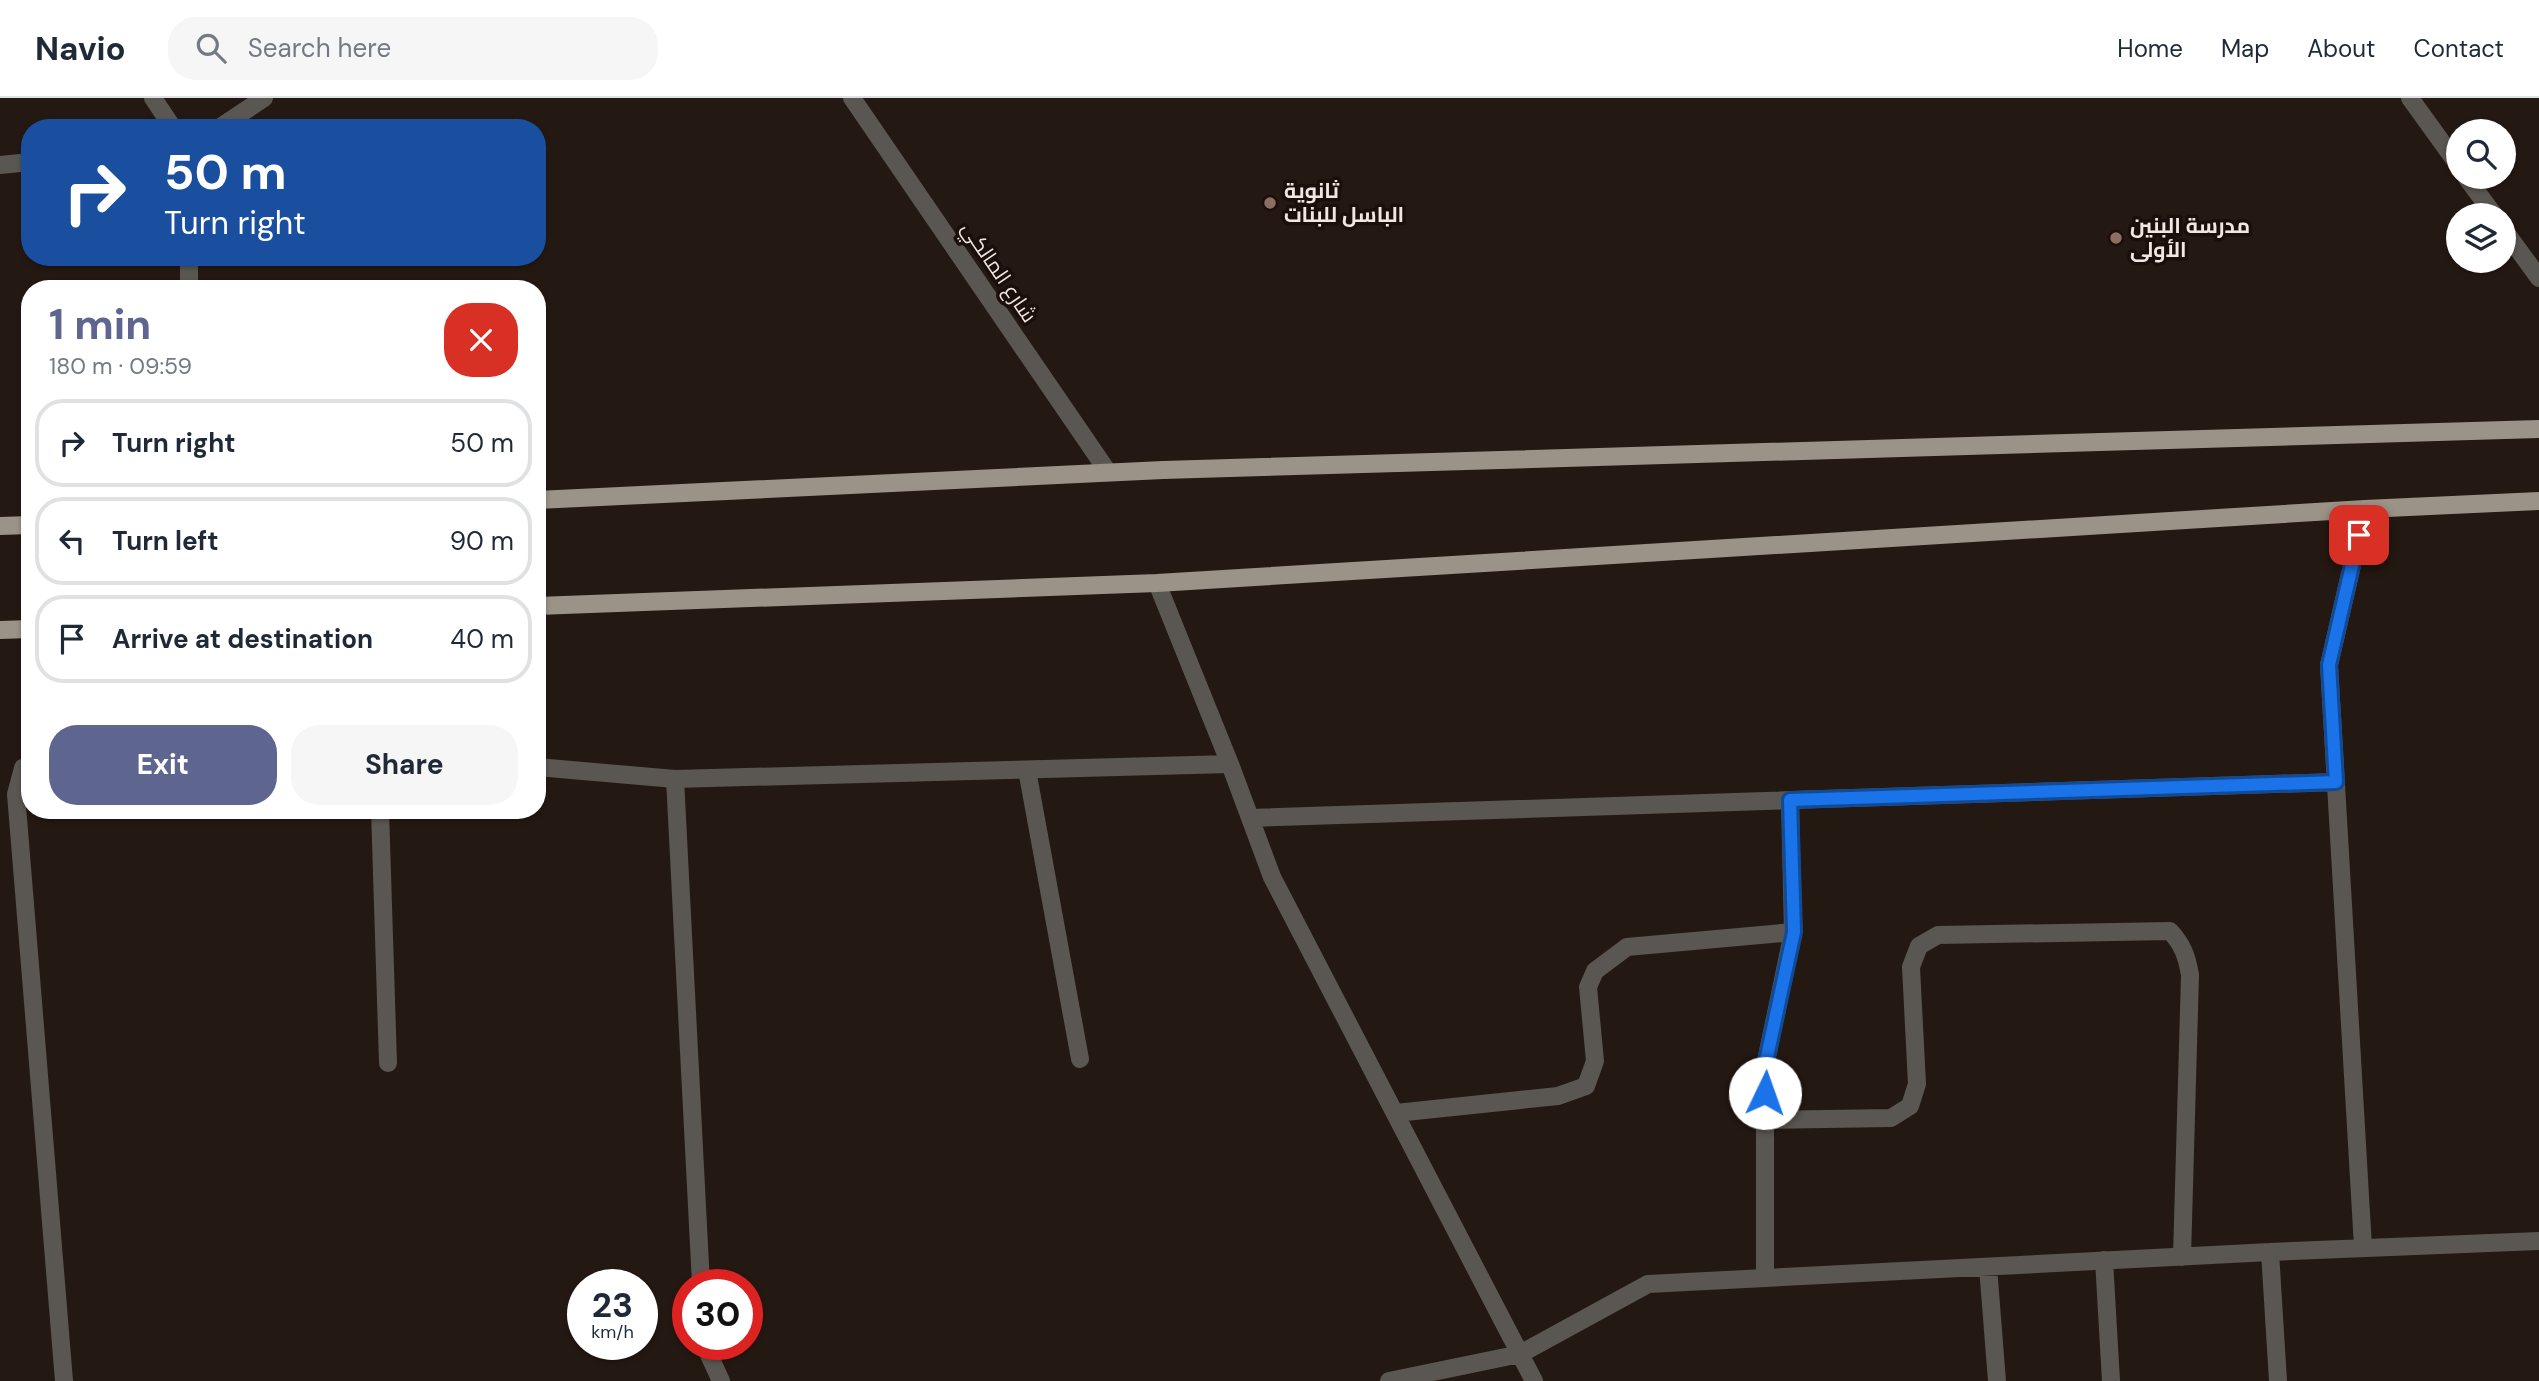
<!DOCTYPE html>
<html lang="en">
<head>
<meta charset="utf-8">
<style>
  :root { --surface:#fff; --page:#f6f6f7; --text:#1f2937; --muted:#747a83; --line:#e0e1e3; --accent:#5e658f }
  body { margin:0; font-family:"DM Sans",Cairo,sans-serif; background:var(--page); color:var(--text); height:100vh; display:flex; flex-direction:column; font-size:26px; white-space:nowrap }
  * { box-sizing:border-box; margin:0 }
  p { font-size:23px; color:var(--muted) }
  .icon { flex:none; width:38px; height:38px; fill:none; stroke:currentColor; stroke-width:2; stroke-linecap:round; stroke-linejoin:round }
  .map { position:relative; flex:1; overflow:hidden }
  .details { position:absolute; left:21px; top:182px; width:525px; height:539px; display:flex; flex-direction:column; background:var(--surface); border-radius:28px; box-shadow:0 2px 5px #0004 }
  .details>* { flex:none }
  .top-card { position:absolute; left:21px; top:21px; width:525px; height:147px; border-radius:28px; box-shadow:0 2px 5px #0004; background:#1a4fa0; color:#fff; overflow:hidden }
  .buttons { position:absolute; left:2446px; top:21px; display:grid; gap:14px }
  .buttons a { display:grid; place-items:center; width:70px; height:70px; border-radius:50%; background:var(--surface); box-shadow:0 2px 5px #0004; font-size:35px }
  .speed { position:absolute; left:567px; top:1171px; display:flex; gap:14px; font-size:35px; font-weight:700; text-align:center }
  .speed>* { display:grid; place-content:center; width:91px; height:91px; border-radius:50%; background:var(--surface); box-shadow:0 2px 5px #0004; line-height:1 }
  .speed small { font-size:18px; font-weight:400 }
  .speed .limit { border:10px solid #d22; background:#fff; color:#111 }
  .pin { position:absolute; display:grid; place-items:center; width:60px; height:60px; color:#fff; margin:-30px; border-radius:14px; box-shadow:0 4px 10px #0006 }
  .me { position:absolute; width:77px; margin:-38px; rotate:3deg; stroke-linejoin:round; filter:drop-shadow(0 0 5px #0008) }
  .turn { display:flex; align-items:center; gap:24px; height:147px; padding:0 28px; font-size:32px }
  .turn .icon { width:91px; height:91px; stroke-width:2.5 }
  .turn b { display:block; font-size:49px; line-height:60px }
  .round { display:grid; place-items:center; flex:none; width:74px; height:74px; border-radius:28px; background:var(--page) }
  .overview { display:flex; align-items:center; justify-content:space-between; height:119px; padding:0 28px }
  h1 { font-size:42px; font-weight:700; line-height:52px; color:var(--accent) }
  .primary-button { display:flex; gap:14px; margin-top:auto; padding:14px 28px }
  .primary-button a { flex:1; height:80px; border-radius:28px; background:var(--accent); color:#fff; font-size:28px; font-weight:700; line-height:80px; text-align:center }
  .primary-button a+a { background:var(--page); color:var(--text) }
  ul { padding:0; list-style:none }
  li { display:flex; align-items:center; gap:21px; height:88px; margin:0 14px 10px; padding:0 14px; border:4px solid var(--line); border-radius:28px }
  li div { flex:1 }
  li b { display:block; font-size:26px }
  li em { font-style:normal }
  header { display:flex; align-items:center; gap:42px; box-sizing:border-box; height:98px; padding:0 35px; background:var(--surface); border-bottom:2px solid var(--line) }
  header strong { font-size:33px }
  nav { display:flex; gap:38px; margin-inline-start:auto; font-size:24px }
  .search { width:490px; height:63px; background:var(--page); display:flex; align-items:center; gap:18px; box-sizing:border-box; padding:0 24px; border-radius:28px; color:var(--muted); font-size:26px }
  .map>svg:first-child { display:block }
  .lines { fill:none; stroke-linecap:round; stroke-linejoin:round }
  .street { stroke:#5a5651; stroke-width:18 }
  .primary { stroke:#9b9387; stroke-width:18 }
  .route-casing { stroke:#114b97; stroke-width:18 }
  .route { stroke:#1a73e8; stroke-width:12 }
  .education-dot { fill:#8d6e63; stroke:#1a0f0a; stroke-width:2.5 }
  .labels { text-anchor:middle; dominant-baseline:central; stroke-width:7; stroke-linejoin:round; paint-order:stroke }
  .poi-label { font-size:21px; font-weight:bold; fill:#f0e7e3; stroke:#1a0f0a; text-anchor:start }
  .street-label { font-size:21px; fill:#f0e7e3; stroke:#1a0f0a }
</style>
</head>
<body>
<header>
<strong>Navio</strong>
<div class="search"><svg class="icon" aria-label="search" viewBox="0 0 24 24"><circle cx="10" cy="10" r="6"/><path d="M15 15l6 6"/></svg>Search here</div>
<nav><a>Home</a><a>Map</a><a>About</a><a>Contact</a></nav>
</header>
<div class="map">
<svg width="2539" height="1283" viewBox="0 0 2539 1283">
  <rect width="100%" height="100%" fill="#241812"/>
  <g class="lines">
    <path class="street" d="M 153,0 L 173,30
      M 852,0 L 1108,374
      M 2410,0 L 2459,68
      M 219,30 L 264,0
      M 0,67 L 30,64
      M 2466,79 L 2494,117
      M 2504,132 L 2539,180
      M 189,159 L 189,191
      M 1157,485 L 1230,666 L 1272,779 L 1534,1283
      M 30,669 L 23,670 L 16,696 L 64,1283
      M 537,669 L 675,681 L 1230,666
      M 1027,672 L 1080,961
      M 675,681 L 701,1186
      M 380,712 L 388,965
      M 1251,720 L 2336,684
      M 1396,1015 L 1558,998 L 1586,988 L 1595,963 L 1588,889 L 1595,873 L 1627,849 L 1793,834
      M 1764,1022 L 1891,1020 L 1910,1008 L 1917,986 L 1911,869 L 1919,848 L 1938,837 L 2170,833 C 2183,847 2187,859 2190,877 L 2182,1159
      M 2363,1149 L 2329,567 L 2365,411
      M 2270,1154 L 2278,1283
      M 2104,1162 L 2111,1283
      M 1988,1169 L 1997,1283
      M 1765,1180 L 1765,968 L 1793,834 L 1790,702
      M 704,1246 L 721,1283
      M 1389,1283 L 1520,1256 L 1648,1186 L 2270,1154 L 2539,1143"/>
    <path class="primary" d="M 537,402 L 1163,372 L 2539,331
      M 0,428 L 30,427
      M 537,508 L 1157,485 L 2365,411 L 2539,403
      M 0,532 L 30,531"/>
  </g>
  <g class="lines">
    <defs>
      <path id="route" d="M 1765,995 L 1765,968 L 1794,834 L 1790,702 L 2336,684 L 2329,567 L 2359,437"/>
    </defs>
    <use href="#route" class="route-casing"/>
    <use href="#route" class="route"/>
  </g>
  <g class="education-dot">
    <circle cx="1270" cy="105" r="7"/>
    <circle cx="2116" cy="140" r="7"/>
  </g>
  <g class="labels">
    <g class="poi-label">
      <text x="1284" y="93">ثانوية<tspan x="1284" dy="24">الباسل للبنات</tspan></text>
      <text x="2130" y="128">مدرسة البنين<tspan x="2130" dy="24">الأولى</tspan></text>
    </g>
    <g class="street-label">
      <text transform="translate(999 174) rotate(56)">شارع المالكي</text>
    </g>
  </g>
</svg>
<div class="buttons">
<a><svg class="icon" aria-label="search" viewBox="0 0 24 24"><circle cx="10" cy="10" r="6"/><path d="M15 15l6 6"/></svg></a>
<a><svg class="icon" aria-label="layers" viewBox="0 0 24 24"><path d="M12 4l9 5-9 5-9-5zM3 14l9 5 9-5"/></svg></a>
</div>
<div class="speed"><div>23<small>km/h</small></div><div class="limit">30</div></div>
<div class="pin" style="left:2359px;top:437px;background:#d93025"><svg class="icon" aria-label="arrive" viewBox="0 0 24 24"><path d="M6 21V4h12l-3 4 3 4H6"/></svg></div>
<svg class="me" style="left:1765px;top:995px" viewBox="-20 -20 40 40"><circle r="19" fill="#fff"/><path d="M0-13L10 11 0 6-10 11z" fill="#1a73e8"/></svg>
<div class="top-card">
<div class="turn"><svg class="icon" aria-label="right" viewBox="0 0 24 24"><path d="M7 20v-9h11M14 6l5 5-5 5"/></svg><div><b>50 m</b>Turn right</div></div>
</div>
<section class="details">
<div class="overview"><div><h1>1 min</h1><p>180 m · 09:59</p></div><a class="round" style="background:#d93025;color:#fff"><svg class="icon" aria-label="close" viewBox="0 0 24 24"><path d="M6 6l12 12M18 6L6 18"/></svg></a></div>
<ul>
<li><svg class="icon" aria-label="right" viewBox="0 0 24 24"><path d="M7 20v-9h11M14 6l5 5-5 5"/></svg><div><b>Turn right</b></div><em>50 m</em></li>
<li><svg class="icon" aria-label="left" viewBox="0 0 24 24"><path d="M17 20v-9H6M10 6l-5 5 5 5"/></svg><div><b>Turn left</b></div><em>90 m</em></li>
<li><svg class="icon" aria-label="arrive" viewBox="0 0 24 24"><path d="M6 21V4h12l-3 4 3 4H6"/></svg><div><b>Arrive at destination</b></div><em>40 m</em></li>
</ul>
<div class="primary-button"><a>Exit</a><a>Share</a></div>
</section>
</div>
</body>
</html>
